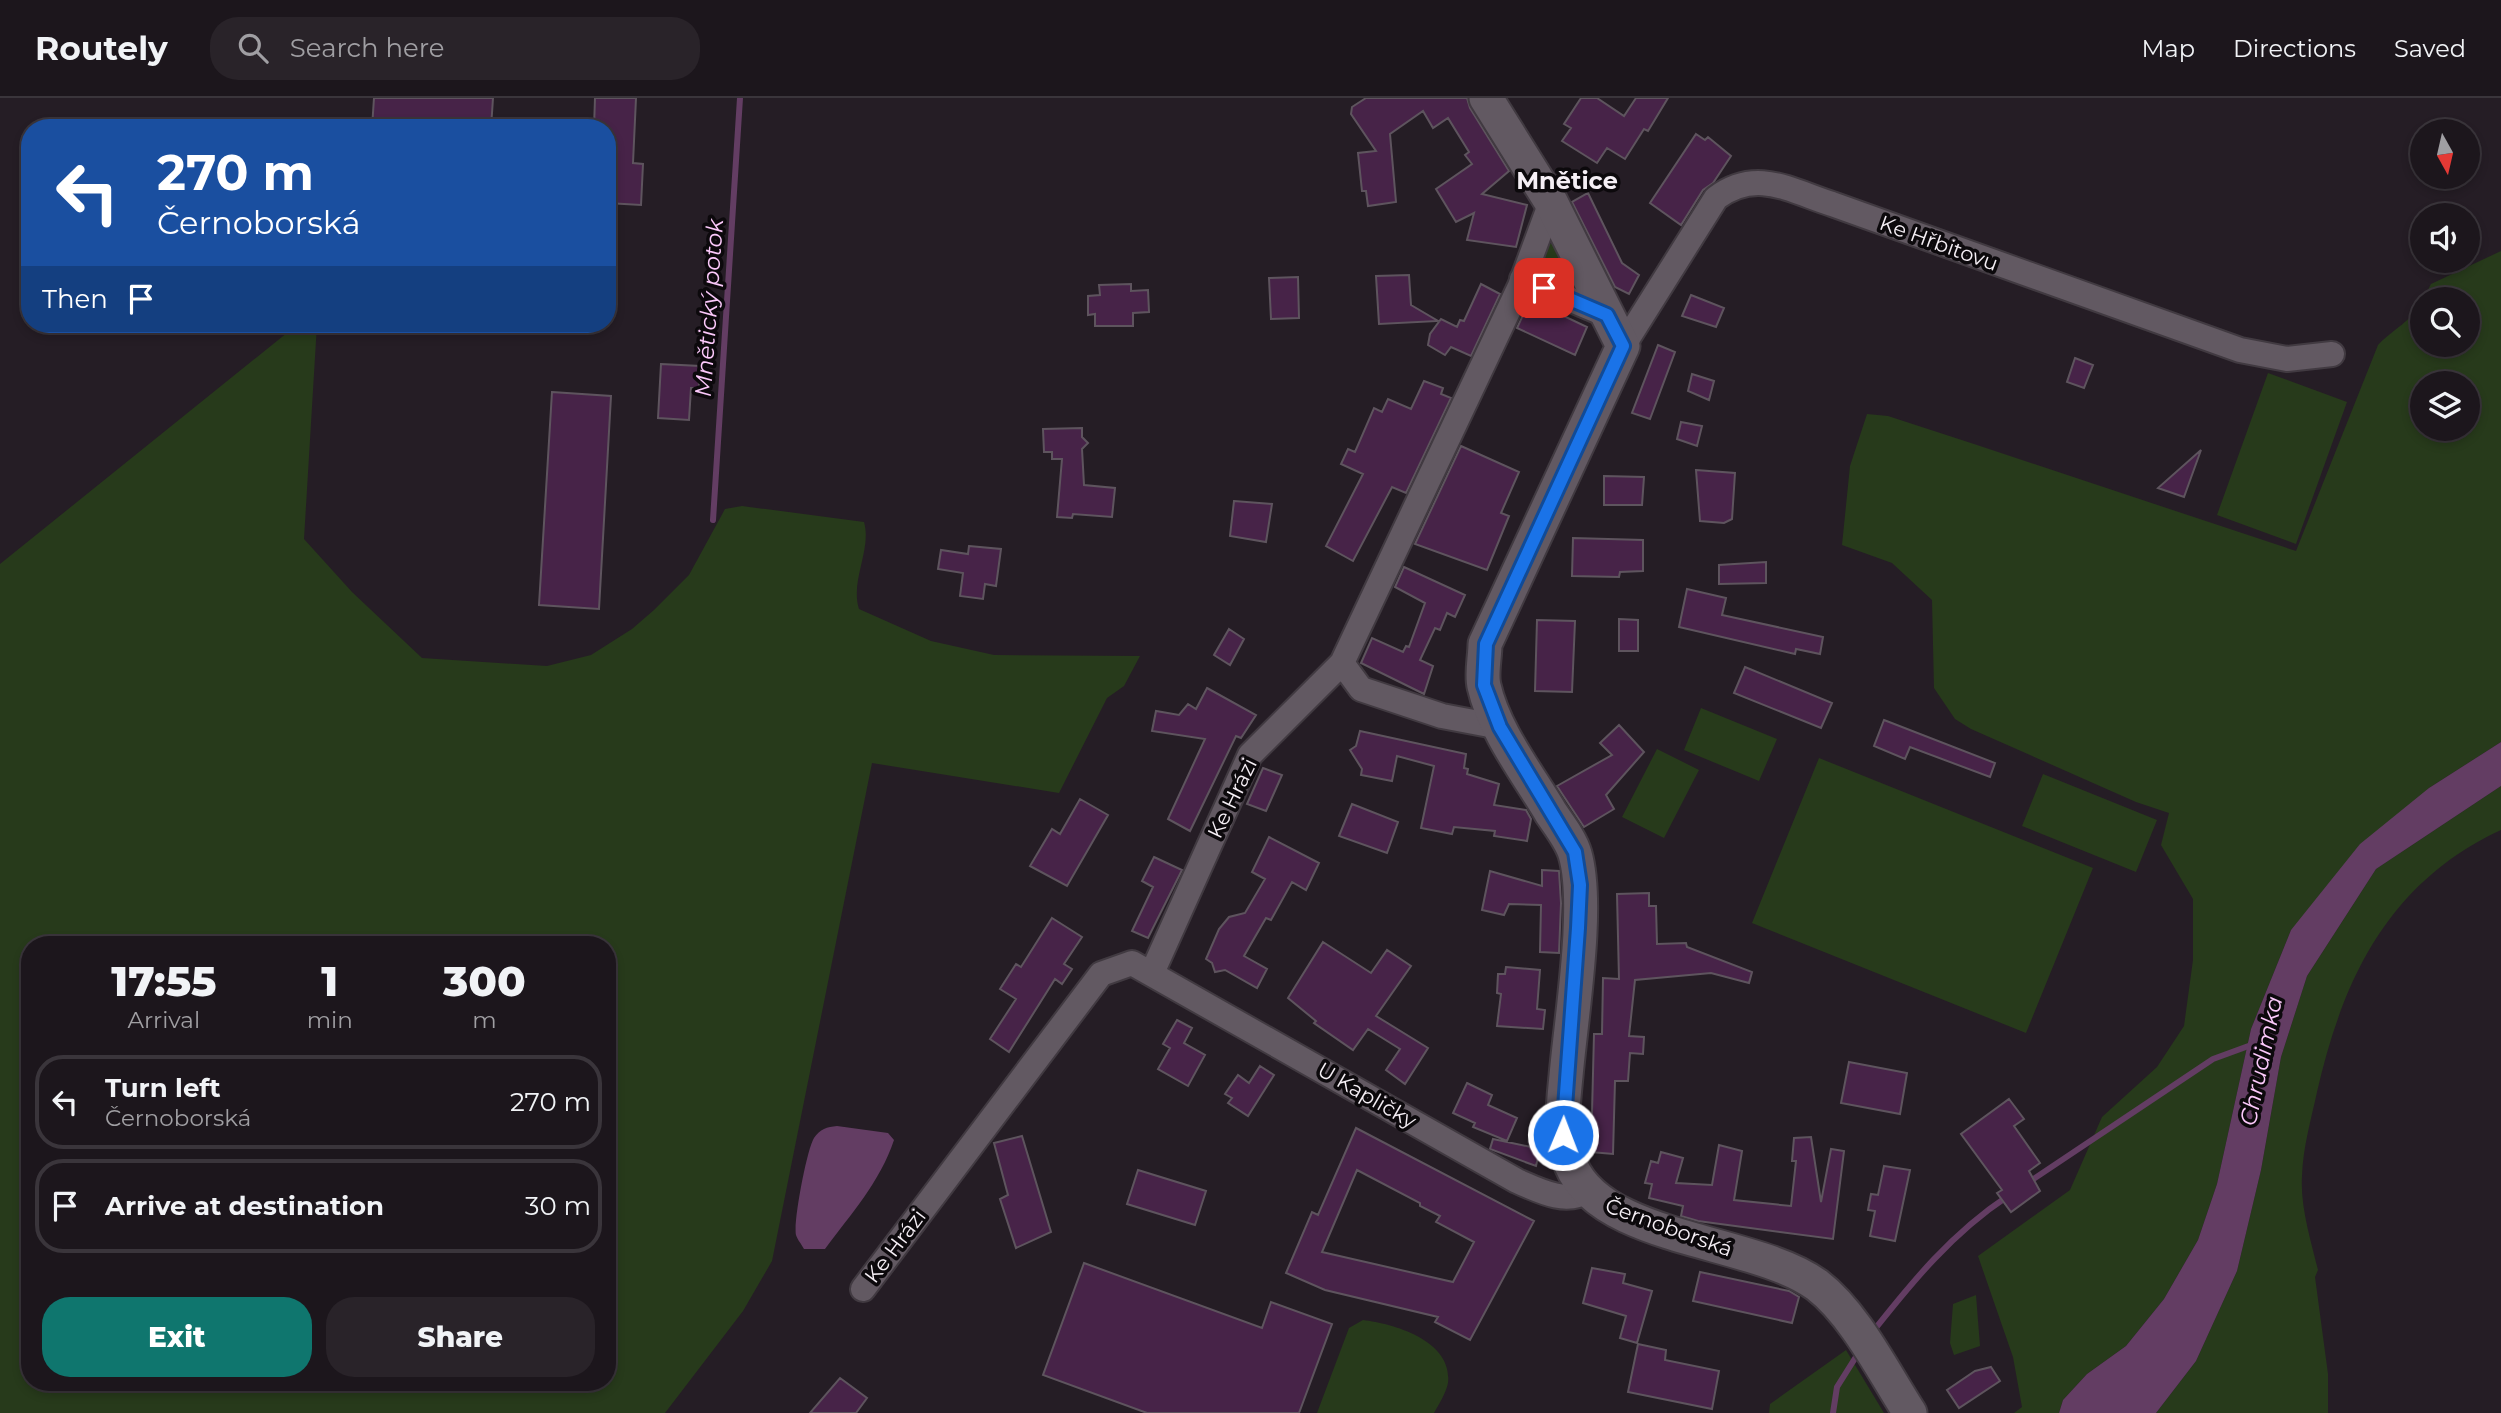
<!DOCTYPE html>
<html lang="en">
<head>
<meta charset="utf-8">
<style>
  :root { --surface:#1c161c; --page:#292329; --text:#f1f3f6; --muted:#a09fa3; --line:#3a353b; --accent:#0f766e }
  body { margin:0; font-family:Montserrat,sans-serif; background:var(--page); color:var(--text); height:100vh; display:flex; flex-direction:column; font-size:26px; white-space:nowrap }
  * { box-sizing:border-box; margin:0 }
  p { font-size:23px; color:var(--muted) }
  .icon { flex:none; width:38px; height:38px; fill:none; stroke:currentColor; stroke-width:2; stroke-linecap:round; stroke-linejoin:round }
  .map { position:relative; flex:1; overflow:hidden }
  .sheet { position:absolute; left:21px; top:838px; width:595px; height:455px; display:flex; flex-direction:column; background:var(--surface); border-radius:28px; box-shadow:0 4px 10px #0003,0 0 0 2px var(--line) }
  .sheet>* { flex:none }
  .top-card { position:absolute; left:21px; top:21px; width:595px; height:214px; border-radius:28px; box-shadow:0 4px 10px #0003,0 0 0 2px var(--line); background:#1a4fa0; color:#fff; overflow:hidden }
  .needle { width:46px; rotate:172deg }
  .fabs { position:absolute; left:2410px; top:21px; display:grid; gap:14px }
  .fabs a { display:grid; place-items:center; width:70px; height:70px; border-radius:50%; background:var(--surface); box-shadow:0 4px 10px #0003,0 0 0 2px var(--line); font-size:35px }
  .pin { position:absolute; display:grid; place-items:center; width:60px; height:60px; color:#fff; margin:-30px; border-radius:14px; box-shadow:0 4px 10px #0006 }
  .me { position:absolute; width:77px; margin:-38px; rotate:1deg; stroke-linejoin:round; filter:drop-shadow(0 0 5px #0008) }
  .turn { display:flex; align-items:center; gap:24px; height:147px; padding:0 21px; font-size:32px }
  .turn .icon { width:91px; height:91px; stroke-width:2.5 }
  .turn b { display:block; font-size:49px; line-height:60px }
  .then { display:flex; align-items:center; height:66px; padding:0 21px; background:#0003; gap:14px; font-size:26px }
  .eta { display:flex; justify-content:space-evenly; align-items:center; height:119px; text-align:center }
  .eta b { font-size:42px; font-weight:800; line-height:49px }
  .cta { display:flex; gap:14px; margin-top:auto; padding:14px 21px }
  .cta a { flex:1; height:80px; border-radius:28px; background:var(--accent); color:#fff; font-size:28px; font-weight:800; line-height:80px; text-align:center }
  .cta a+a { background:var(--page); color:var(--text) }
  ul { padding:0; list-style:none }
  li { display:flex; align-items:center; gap:21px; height:94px; margin:0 14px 10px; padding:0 7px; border:4px solid var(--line); border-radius:28px }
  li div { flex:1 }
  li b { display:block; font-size:26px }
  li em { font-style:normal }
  header { display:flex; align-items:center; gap:42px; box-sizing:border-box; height:98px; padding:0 35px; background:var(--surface); border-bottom:2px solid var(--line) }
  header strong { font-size:33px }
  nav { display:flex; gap:38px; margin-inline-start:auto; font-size:24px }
  .search { width:490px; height:63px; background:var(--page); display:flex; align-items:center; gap:18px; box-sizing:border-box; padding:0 24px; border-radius:28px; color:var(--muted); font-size:26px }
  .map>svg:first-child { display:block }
  .green { fill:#273a1b; fill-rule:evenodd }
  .water { fill:#633d63 }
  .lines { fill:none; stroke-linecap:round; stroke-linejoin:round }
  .stream { stroke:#633d63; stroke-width:6 }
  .building { fill:#472348; stroke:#5e545e; stroke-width:2; fill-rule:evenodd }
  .street-casing { stroke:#413a41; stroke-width:28 }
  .secondary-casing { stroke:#413a41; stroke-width:37 }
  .street { stroke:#625962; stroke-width:24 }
  .secondary { stroke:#625962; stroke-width:33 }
  .route-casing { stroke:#114b97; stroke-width:18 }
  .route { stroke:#1a73e8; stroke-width:12 }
  .labels { text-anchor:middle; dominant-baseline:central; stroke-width:7; stroke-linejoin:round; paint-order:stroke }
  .street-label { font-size:21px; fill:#f5eff5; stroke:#0c090c }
  .water-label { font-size:23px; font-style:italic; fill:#fcc9fb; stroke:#0c090c }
  .quarter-label { font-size:24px; font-weight:bold; fill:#f5eff5; stroke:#0c090c }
</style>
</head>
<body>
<header>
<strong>Routely</strong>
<div class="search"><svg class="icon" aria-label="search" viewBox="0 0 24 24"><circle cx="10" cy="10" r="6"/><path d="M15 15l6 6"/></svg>Search here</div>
<nav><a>Map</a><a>Directions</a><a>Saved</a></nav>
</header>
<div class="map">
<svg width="2501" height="1315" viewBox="0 0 2501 1315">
  <rect width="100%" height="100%" fill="#251d25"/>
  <path class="green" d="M 1554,145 L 1572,177 L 1568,182 L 1539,170 L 1549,146 Z
    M 2501,153 L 2501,644 L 2429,690 L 2291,832 L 2251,931 L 2217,1086 L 2198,1142 L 2164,1201 L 2126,1248 L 2087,1276 L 2063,1302 L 2059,1315 L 2014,1315 L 2022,1309 L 2013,1259 L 1978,1158 L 2070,1092 L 2102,1019 L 2157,969 L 2184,928 L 2193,862 L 2193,801 L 2161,747 L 2169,715 L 2136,704 L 1971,631 L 1955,621 L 1934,590 L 1932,502 L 1892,465 L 1842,447 L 1850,368 L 1867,316 L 1888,318 L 1974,346 L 2296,453 L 2378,247 C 2392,232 2413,222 2422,204 L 2422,247 L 2468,247 L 2468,201 L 2423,201 L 2431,186 ZM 2422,285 L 2468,285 L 2468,331 L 2422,331 Z
    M 298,226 L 317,226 L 304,441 L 352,494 L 422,560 L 547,568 L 591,557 L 632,531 L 654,512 L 689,477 L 725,411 L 742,408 L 864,424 C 872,452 850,482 859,511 L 931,543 L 994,557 L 1140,558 L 1124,588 L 1107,600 L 1059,695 L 872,665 L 772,1163 L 743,1213 L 665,1315 L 0,1315 L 0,466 ZM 30,847 L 607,847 L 607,1284 L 88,1284 L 82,1295 L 65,1285 L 30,1284 Z
    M 2268,275 L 2347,304 L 2296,446 L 2217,417 Z
    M 1701,610 L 1777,641 L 1759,683 L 1684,652 Z
    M 1657,651 L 1699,672 L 1664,740 L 1622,719 Z
    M 1819,660 L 2093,770 L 2026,935 L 1752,825 Z
    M 2043,676 L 2157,722 L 2136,774 L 2022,728 Z
    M 2501,688 L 2501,732 C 2389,784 2343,880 2317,994 C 2311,1022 2303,1049 2302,1078 C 2300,1108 2311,1143 2318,1172 L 2315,1179 L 2328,1276 L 2328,1315 L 2156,1315 L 2196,1263 L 2237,1173 L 2261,1072 L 2281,959 L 2307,878 L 2376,771 Z
    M 1976,1197 L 1980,1248 L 1954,1257 L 1950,1245 L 1953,1206 Z
    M 1363,1222 C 1395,1226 1453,1243 1448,1285 C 1446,1295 1439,1306 1434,1315 L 1317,1315 L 1349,1230 Z
    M 1846,1252 L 1884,1315 L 1769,1315 L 1770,1306 Z"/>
  <path class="water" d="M 2501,644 L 2501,688 L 2376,771 L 2307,878 L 2281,959 L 2261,1072 L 2237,1173 L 2196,1263 L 2156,1315 L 2059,1315 L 2063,1302 L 2087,1276 L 2126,1248 L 2164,1201 L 2198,1142 L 2217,1086 L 2251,931 L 2291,832 L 2360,746 L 2429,690 Z
    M 837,1028 L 888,1035 L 894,1042 C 880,1084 851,1116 825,1151 L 804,1151 C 802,1147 797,1141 796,1137 C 793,1124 807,1051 814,1040 C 820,1031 827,1029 837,1028 Z"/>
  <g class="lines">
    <path class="stream" d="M 713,422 L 740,0
      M 2029,1084 L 2213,961 L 2254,946
      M 1871,1236 C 1912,1184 1952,1135 2008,1098
      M 1833,1315 L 1837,1289 L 1859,1254"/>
  </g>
  <path class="building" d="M 374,0 L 493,0 L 491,30 L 372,30 Z
    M 595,0 L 636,0 L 633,65 L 643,66 L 641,107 L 607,105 L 607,30 L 594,30 Z
    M 1366,0 L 1467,0 L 1470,10 L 1509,73 L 1482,96 L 1527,107 L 1516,149 L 1467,142 L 1474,115 L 1456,124 L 1436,91 L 1472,66 L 1465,57 L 1469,54 L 1448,20 L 1433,30 L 1423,13 L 1390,36 L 1396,104 L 1368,108 L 1366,93 L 1362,93 L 1358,55 L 1376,53 L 1351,16 L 1352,9 Z
    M 1581,0 L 1597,0 L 1624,18 L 1636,0 L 1668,0 L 1648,33 L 1644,31 L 1625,61 L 1607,50 L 1597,65 L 1562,43 L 1571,30 L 1564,26 Z
    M 1696,36 L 1705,42 L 1708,39 L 1731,58 L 1713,85 L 1703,92 L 1681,127 L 1650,105 Z
    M 1588,95 L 1622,165 L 1639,177 L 1629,196 L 1615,189 L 1572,104 Z
    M 1409,177 L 1411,207 L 1438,223 L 1379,226 L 1376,178 Z
    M 1298,179 L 1299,220 L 1271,221 L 1269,180 Z
    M 1131,186 L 1131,193 L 1148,192 L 1149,214 L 1133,215 L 1133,228 L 1095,228 L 1095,216 L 1088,217 L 1088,198 L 1100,197 L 1099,187 Z
    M 1481,186 L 1500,196 L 1471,258 L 1451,249 L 1445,257 L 1428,247 L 1430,236 L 1441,221 L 1457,229 L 1460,222 L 1464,223 Z
    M 1691,197 L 1724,210 L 1716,229 L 1682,218 Z
    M 1530,202 L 1587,229 L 1575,257 L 1517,230 Z
    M 1658,247 L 1675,254 L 1650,321 L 1632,315 Z
    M 2075,260 L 2093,267 L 2084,290 L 2067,284 Z
    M 661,266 L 700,268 L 699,290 L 691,290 L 689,322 L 658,320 Z
    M 1692,276 L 1714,283 L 1709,302 L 1688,293 Z
    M 1424,283 L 1443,290 L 1441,296 L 1451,300 L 1406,395 L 1392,389 L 1353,463 L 1326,448 L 1363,376 L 1341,366 L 1348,351 L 1355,354 L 1374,310 L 1382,314 L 1388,301 L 1411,311 Z
    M 552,294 L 611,298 L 599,511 L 539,507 Z
    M 1681,324 L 1702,328 L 1697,348 L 1677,341 Z
    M 1082,330 L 1082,339 L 1088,345 L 1082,351 L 1084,387 L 1115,390 L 1112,419 L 1073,416 L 1072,420 L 1057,419 L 1062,361 L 1052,361 L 1052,354 L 1044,354 L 1043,331 Z
    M 1461,348 L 1519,374 L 1501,415 L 1509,418 L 1487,472 L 1415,446 Z
    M 2201,352 L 2184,399 L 2158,390 Z
    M 1696,372 L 1735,375 L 1732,421 L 1724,425 L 1700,423 Z
    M 1604,378 L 1644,379 L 1642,407 L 1604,407 Z
    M 1234,403 L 1272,406 L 1266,444 L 1230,438 Z
    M 1573,440 L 1643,442 L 1643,473 L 1620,474 L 1619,479 L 1572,478 Z
    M 969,448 L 1001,451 L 996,488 L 985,486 L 983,501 L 960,498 L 963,475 L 938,471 L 941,452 L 968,456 Z
    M 1766,464 L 1766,485 L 1719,486 L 1719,467 Z
    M 1404,469 L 1465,497 L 1455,519 L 1447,515 L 1440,532 L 1435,530 L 1420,562 L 1433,568 L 1424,596 L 1361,565 L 1372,540 L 1403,554 L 1406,548 L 1409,549 L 1425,505 L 1395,489 Z
    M 1687,491 L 1726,500 L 1722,517 L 1823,539 L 1820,556 L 1796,551 L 1795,556 L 1679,529 Z
    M 1619,521 L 1638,522 L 1638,553 L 1619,553 Z
    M 1537,522 L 1575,523 L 1572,594 L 1535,593 Z
    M 1229,531 L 1244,541 L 1230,567 L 1214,557 Z
    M 1745,569 L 1832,605 L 1821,630 L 1734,595 Z
    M 1207,590 L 1256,617 L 1241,640 L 1236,638 L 1190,733 L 1168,721 L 1205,641 L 1152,633 L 1156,613 L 1179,617 L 1188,606 L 1196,611 Z
    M 1884,622 L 1995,665 L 1990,679 L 1910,649 L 1905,661 L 1874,648 Z
    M 1619,627 L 1644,654 L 1606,697 L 1614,711 L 1584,729 L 1557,688 L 1612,657 L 1600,645 Z
    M 1360,633 L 1466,656 L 1464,670 L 1468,671 L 1467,676 L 1499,686 L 1494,707 L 1526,712 L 1531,721 L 1527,743 L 1494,738 L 1495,733 L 1454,729 L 1452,736 L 1421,730 L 1434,668 L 1397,658 L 1392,683 L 1361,677 L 1362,671 L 1350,652 L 1356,648 Z
    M 1263,670 L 1282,677 L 1266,713 L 1247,706 Z
    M 1080,701 L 1108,717 L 1067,788 L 1030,768 L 1052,731 L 1060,736 Z
    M 1352,706 L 1398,724 L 1387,755 L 1339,738 Z
    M 1269,739 L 1319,765 L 1306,792 L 1292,784 L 1271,822 L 1266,820 L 1244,858 L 1267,871 L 1257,890 L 1225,872 L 1215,874 L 1212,865 L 1206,861 L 1219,831 L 1229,819 L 1245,815 L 1265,781 L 1252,774 Z
    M 1154,759 L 1182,772 L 1148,840 L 1132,833 L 1153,789 L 1142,783 Z
    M 1542,772 L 1559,773 L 1561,805 L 1559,855 L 1540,854 L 1541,807 L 1509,806 L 1504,817 L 1482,812 L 1490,773 L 1542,788 Z
    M 1649,795 L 1649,808 L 1656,808 L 1657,846 L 1686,845 L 1687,849 L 1752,874 L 1749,885 L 1711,875 L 1635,882 L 1629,938 L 1644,939 L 1643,956 L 1630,955 L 1628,983 L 1615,983 L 1613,1056 L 1591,1054 L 1594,936 L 1602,936 L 1603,880 L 1619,881 L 1617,796 Z
    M 1052,820 L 1082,839 L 1064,866 L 1072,871 L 1062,886 L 1055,881 L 1009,954 L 990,941 L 1016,901 L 1000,891 L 1016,866 L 1021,869 Z
    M 1323,844 L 1371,875 L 1387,852 L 1411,868 L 1376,918 L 1428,950 L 1405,986 L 1386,972 L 1400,951 L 1368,931 L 1353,952 L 1314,925 L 1316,923 L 1288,900 Z
    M 1506,869 L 1540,872 L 1537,911 L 1545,912 L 1543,931 L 1497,928 L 1501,896 L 1497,895 L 1498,876 L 1505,876 Z
    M 1177,922 L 1192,930 L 1184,945 L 1205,957 L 1188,988 L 1158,971 L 1170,950 L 1163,946 Z
    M 1849,964 L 1907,975 L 1900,1016 L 1841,1005 Z
    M 1260,968 L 1274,977 L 1248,1018 L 1228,1005 L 1232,1000 L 1225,996 L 1238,977 L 1249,985 Z
    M 1467,985 L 1492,997 L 1488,1007 L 1517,1020 L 1507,1043 L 1473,1029 L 1475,1025 L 1453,1015 Z
    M 2009,1001 L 2024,1021 L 2014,1028 L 2040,1065 L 2029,1073 L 2040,1093 L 2011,1114 L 1997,1095 L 2002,1092 L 1961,1036 Z
    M 1356,1030 L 1534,1123 L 1470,1242 L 1435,1224 L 1438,1219 L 1325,1192 L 1286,1175 L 1312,1114 L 1318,1117 ZM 1357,1072 L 1420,1105 L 1420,1108 L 1440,1118 L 1436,1124 L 1474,1144 L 1453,1184 L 1322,1154 Z
    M 1022,1038 L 1051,1134 L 1016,1150 L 1000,1101 L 1008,1097 L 994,1045 Z
    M 1811,1039 L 1821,1104 L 1831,1051 L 1844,1053 L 1833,1141 L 1698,1123 L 1681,1118 L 1683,1108 L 1649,1100 L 1652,1086 L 1645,1085 L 1651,1063 L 1658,1065 L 1661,1054 L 1683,1060 L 1676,1085 L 1712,1087 L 1719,1047 L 1742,1053 L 1734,1102 L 1791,1108 L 1796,1063 L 1792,1063 L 1794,1040 Z
    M 1493,1041 L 1540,1051 L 1536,1068 L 1490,1051 Z
    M 1884,1068 L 1910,1072 L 1895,1143 L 1870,1138 L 1875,1113 L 1868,1112 L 1871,1096 L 1878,1097 Z
    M 1138,1072 L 1206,1093 L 1195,1127 L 1127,1106 Z
    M 1084,1165 L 1262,1230 L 1271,1204 L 1332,1226 L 1299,1315 L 1147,1315 L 1043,1277 Z
    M 1592,1170 L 1625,1176 L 1623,1185 L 1652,1193 L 1637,1245 L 1620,1240 L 1626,1218 L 1583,1205 Z
    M 1700,1174 L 1789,1193 L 1799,1199 L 1792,1225 L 1693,1203 Z
    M 1638,1246 L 1666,1252 L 1665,1262 L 1719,1273 L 1712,1311 L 1628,1294 Z
    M 1991,1269 L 2000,1283 L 1959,1310 L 1947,1292 L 1975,1273 Z
    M 840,1280 L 867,1300 L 856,1315 L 810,1315 Z"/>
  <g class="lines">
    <defs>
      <path id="street" d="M 1522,181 L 1607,217
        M 1623,248 L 1716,100 C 1756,70 1789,92 1832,106 L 2240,252 L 2287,261 L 2332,256
        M 1342,565 L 1361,591 L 1442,618 L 1500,629
        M 1152,875 L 1250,657 L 1342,565 L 1520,188 L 1551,104
        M 863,1191 L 1101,876 L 1132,865 L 1517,1083 C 1538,1092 1566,1107 1586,1093"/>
      <path id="secondary" d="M 1486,0 L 1551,104 L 1623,248 L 1485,546 C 1485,559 1481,576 1484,588 C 1494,633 1528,676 1551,715 C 1559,727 1571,742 1575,756 C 1590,808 1571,920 1566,978 C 1563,1008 1559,1038 1571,1067 C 1602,1143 1754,1141 1817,1187 C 1855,1216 1884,1275 1910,1315"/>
    </defs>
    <use href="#street" class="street-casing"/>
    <use href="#secondary" class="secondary-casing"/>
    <use href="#street" class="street"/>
    <use href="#secondary" class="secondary"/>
  </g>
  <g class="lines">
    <defs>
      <path id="route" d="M 1544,190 L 1607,217 L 1623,248 L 1486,546 L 1484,587 L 1500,629 L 1575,754 L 1580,787 L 1578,830 L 1563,1037"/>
    </defs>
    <use href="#route" class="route-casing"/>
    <use href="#route" class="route"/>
  </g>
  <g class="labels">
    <g class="street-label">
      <text transform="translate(1939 145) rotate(20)">Ke Hřbitovu</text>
      <text transform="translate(1232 700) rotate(-64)">Ke Hrázi</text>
      <text transform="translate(1367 997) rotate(30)">U Kapličky</text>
      <text transform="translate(1669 1129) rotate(20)">Černoborská</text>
      <text transform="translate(895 1148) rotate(-53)">Ke Hrázi</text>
    </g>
    <g class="water-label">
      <text transform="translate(709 210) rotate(-86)">Mnětický potok</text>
      <text transform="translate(2261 963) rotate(-78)">Chrudimka</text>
    </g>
    <g class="quarter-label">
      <text x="1567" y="82">Mnětice</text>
    </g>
  </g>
</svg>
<div class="fabs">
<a><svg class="needle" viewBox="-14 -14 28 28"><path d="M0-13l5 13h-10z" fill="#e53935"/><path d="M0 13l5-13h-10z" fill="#a09fa3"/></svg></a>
<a><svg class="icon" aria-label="sound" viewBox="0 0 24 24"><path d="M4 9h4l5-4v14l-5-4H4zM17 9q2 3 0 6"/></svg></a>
<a><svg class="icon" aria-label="search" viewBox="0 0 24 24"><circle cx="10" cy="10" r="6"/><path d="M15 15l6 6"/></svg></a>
<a><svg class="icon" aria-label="layers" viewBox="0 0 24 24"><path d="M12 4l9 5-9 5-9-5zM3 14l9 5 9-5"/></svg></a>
</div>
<div class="pin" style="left:1544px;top:190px;background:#d93025"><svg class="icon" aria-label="arrive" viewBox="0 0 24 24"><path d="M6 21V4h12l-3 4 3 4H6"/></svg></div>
<svg class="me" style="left:1563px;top:1037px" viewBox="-20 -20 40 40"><circle r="17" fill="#1a73e8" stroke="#fff" stroke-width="3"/><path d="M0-11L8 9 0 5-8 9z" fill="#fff"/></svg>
<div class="top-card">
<div class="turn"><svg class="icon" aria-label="left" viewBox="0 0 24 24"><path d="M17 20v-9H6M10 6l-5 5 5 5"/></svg><div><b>270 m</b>Černoborská</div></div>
<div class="then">Then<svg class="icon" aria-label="arrive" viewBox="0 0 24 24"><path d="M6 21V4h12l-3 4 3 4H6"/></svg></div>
</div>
<section class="sheet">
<div class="eta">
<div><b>17:55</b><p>Arrival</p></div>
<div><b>1</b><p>min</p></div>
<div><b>300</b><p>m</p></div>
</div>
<ul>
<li><svg class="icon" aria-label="left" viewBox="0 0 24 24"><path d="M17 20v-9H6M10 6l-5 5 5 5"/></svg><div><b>Turn left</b><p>Černoborská</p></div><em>270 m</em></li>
<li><svg class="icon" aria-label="arrive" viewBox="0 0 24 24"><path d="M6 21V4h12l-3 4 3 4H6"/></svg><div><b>Arrive at destination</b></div><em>30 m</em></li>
</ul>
<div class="cta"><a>Exit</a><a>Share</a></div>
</section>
</div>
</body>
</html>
